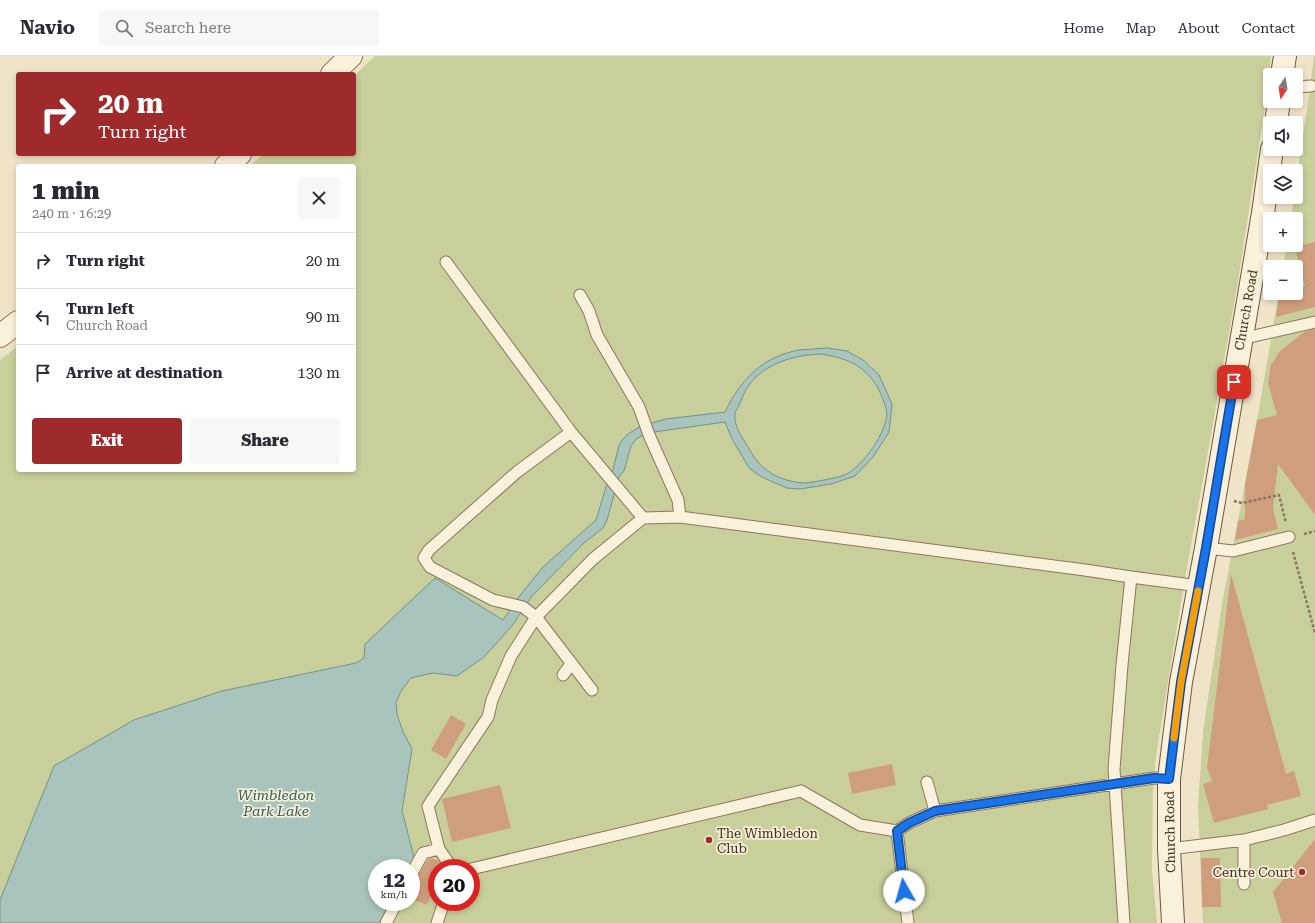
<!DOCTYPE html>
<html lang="en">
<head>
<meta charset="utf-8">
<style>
  :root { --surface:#fff; --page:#f7f7f7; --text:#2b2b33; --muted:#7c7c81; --line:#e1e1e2; --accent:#9e2a2b }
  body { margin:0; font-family:"Roboto Serif",serif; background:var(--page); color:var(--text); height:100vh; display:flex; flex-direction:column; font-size:15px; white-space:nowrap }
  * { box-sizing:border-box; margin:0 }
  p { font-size:13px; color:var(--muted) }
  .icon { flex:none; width:22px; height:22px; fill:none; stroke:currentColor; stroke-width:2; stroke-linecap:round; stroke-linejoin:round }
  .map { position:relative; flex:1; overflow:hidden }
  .sheet { position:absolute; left:16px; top:108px; width:340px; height:308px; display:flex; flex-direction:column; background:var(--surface); border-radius:4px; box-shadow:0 2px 6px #0003 }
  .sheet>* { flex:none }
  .top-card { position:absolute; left:16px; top:16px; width:340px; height:84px; border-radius:4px; box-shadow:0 2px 6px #0003; background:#9e2a2b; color:#fff; overflow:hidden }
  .needle { width:26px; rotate:192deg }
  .fabs { position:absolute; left:1263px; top:12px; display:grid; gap:8px }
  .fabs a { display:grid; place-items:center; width:40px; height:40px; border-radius:4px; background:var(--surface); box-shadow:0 2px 6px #0003; font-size:20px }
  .speed { position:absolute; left:368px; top:803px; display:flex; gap:8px; font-size:20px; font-weight:700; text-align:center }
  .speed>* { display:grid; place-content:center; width:52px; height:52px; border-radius:50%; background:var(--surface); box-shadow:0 2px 6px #0003; line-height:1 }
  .speed small { font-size:10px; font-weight:400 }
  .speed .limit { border:6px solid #d22; background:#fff; color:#111 }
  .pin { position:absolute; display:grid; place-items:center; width:34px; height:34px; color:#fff; margin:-17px; border-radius:8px; box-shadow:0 2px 6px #0006 }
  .me { position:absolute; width:44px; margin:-22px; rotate:353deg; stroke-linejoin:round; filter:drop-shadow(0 0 3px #0008) }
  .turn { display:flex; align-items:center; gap:14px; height:84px; padding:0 16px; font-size:18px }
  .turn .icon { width:52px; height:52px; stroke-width:2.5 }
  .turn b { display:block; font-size:28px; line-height:34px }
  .round { display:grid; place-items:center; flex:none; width:42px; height:42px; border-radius:4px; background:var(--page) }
  .head { display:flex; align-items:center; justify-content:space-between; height:68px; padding:0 16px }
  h1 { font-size:24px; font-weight:800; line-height:30px }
  .primary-button { display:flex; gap:8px; margin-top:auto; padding:8px 16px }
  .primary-button a { flex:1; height:46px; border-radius:4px; background:var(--accent); color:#fff; font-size:16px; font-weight:800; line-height:46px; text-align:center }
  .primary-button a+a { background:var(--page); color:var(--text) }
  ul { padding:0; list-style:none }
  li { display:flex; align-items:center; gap:12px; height:56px; padding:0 16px; border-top:1px solid var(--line) }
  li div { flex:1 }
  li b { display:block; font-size:15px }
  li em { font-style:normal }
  header { display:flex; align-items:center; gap:24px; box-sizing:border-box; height:56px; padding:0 20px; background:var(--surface); border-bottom:1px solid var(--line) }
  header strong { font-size:19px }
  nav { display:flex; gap:22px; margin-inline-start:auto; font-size:14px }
  .search { width:280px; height:36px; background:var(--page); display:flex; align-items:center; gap:10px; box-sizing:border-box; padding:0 14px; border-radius:4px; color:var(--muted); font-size:15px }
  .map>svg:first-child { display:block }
  .green { fill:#c9cf9b; fill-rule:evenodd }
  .water { fill:#a9c4bc; stroke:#6f938a; fill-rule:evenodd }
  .building { fill:#cf9f7d }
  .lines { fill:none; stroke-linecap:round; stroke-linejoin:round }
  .lane-casing { stroke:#8d765c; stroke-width:13 }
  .street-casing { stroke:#8d765c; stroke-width:24 }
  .secondary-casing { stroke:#6f573f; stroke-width:24 }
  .path { stroke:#8d765c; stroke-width:2.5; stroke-dasharray:3 2; stroke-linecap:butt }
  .lane { stroke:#faf1dc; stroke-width:11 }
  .street { stroke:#faf1dc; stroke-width:22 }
  .secondary { stroke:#faf1dc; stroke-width:22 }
  .route-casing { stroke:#114b97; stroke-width:10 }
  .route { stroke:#1a73e8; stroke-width:7 }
  .slow { stroke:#f59e0b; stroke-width:7 }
  .poi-dot { fill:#9e2a2b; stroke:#f7eed8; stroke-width:1.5 }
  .labels { text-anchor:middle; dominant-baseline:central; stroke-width:3.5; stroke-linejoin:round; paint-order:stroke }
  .street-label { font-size:13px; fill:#3d2e20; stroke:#f7eed8 }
  .poi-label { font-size:13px; fill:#3d2e20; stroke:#f7eed8; text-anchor:start }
  .water-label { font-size:14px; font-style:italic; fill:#2f5d5a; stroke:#f7eed8 }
</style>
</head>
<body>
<header>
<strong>Navio</strong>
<div class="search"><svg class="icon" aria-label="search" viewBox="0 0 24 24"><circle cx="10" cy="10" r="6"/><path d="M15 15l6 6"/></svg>Search here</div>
<nav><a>Home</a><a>Map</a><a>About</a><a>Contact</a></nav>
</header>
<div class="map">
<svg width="1315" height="867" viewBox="0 0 1315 867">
  <rect width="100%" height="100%" fill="#f0e4c8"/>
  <path class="green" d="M 375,0 L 1271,0 L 1268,31 L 1238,225 L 1208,396 L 1184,528 L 1156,700 L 1153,736 L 1152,814 L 1157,867 L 393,867 L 396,863 L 404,846 L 411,846 L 411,831 L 421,808 L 414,801 L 402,755 L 412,693 L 403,676 L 397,658 L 396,647 L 401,635 L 411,622 L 433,617 L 457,620 L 364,602 L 356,607 L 222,635 L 134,664 L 0,844 L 0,304 L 18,290 L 18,414 L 354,414 L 354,110 L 249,110 L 264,98 L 354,98 L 354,20 ZM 437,812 L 471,812 L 471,846 L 437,846 Z
    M 1314,0 L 1315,0 L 1315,867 L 1203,867 L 1198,750 L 1203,676 L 1222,548 L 1257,364 L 1279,237 L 1296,237 L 1296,211 L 1283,211 L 1287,189 L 1296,189 L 1296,163 L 1291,163 L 1294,141 L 1296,141 L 1296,128 L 1309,39 Z"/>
  <path class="water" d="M 827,292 L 847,295 L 863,304 L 879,319 L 892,348 L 889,376 L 873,401 L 855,420 L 831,428 L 800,433 L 787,432 L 775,427 L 760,420 L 749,412 L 732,383 L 725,366 L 654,376 L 643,379 L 636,383 L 631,390 L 624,415 L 619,421 L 607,464 L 603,472 L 584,487 L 532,540 L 512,570 L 484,601 L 457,620 L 433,617 L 411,622 L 401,635 L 396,647 L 397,658 L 403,676 L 412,693 L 402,755 L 414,801 L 409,812 L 377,812 L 377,846 L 391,846 L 379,867 L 0,867 L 0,844 L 54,710 L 134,664 L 222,635 L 356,607 L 364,602 L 365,588 L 435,522 L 503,564 L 518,542 L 543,511 L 596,464 L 607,428 L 612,418 L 619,389 L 622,384 L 628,378 L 641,370 L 666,363 L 725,356 C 741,323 762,301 799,294 C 808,293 818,293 827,292 ZM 821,298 C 846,302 865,309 878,332 C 881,338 887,352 887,358 C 885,378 866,405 850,416 C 843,421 833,422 824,424 C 818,425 810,427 803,427 C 781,425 762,416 751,396 C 745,385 733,371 735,357 C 736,355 738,352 739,349 C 742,343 744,336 748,330 C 765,307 794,299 821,298 Z"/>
  <path class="building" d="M 1315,186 L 1315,251 L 1276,261 L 1279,237 L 1296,237 L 1296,232 L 1305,230 L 1295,191 Z
    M 1315,273 L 1315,459 L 1278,408 L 1273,452 L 1278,473 L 1235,484 L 1238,465 L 1245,463 L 1245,428 L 1257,364 L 1277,359 L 1268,327 L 1271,309 L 1280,295 L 1304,276 Z
    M 1231,518 L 1286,718 L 1294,715 L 1301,740 L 1267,749 L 1268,753 L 1214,767 L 1203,728 L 1212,725 L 1207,711 Z
    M 451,659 L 466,668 L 446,703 L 431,694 Z
    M 892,708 L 896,729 L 852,738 L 848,717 Z
    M 500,729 L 511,772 L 452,786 L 442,743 Z
    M 1315,783 L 1315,867 L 1282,867 L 1273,836 Z
    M 431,802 L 439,805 L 442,810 L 441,812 L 437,812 L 437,823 L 427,849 L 411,843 L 411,837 L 416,823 L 428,803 Z
    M 1201,802 L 1220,802 L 1221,851 L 1202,851 Z"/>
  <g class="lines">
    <defs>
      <path id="lane" d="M 1296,31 L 1311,30
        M 446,206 L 571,376 L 643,462 L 680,461 L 1085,514 L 1131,521
        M 580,239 L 589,255 L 597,279 L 639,351 L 649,379 L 678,444 L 680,461
        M 1241,283 L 1315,266
        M 571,376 L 517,416 L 429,494 L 424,502 L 430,511 L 493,544 L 523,551 L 536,561 L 592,634
        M 1206,492 L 1233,495 L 1289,481
        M 563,619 L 571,608
        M 927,726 L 935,755
        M 897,775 L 909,767 L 935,755 L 1154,722 L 1169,723
        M 1169,793 L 1244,784
        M 452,812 L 439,793 L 428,750 L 488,661 L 492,644 L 511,600 L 536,561 L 593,503 L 643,462
        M 471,813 L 801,735 L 860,769 L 897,775 L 908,867
        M 411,819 L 423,797 L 439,793
        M 1244,828 L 1244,784 L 1284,774 L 1315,764
        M 386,867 L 397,846
        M 437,867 L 444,846
        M 1124,867 L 1114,713 L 1122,609 L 1131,521 L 1199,530"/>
      <path id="street" d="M 332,18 L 351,0
        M 226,110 L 240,98
        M 0,280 L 18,266"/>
      <path id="secondary" d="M 1282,19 L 1285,0
        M 1276,67 L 1279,45
        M 1173,867 L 1169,793 L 1169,723 L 1181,626 L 1206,492 L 1263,157 L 1272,93"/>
    </defs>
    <use href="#lane" class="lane-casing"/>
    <use href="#street" class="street-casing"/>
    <use href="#secondary" class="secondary-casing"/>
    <path class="path" d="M 1234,445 L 1242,447 L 1279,439 L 1286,467
      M 1304,478 L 1315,475
      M 1293,496 L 1315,577"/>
    <use href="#lane" class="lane"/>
    <use href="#street" class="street"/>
    <use href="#secondary" class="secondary"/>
  </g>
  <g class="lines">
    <defs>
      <path id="route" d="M 904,835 L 897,775 L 909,767 L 935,755 L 1154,722 L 1169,723 L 1181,626 L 1206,492 L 1234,326"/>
    </defs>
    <use href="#route" class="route-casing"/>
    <use href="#route" class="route"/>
    <path class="slow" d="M 1174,682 L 1181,626 L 1198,535"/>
  </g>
  <g class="poi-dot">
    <circle cx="709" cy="784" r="4"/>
    <circle cx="1302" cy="816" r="4"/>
  </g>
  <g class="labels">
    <g class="street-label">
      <text transform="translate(1246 254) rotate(-80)">Church Road</text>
      <text transform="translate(1170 776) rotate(-91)">Church Road</text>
    </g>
    <g class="poi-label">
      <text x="717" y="777">The Wimbledon<tspan x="717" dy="15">Club</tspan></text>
      <text x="1294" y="816" text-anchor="end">Centre Court</text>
    </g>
    <g class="water-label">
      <text x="276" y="739">Wimbledon<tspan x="276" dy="16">Park Lake</tspan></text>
    </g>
  </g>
</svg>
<div class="fabs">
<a><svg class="needle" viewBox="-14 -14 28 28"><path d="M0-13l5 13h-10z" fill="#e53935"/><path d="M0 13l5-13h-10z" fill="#7c7c81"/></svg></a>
<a><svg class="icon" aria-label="sound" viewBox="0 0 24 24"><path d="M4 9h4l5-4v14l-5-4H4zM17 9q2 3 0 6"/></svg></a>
<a><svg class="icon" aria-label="layers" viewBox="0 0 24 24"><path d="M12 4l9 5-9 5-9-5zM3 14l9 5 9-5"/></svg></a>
<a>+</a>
<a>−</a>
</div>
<div class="speed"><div>12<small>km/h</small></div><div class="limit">20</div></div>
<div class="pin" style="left:1234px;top:326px;background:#d93025"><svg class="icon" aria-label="arrive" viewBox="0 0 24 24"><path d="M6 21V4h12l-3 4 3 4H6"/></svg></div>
<svg class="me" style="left:904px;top:835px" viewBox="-20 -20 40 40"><circle r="19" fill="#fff"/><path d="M0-13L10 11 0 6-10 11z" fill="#1a73e8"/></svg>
<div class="top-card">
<div class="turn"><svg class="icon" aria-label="right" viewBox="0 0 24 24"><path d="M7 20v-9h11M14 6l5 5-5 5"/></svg><div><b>20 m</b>Turn right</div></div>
</div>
<section class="sheet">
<div class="head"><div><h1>1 min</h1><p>240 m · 16:29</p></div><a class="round"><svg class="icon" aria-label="close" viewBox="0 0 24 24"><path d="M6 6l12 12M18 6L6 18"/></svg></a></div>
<ul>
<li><svg class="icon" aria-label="right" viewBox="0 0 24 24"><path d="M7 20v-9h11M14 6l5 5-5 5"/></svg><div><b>Turn right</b></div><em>20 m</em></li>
<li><svg class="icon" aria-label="left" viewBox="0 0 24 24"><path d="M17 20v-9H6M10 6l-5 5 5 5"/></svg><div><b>Turn left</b><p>Church Road</p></div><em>90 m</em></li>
<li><svg class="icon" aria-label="arrive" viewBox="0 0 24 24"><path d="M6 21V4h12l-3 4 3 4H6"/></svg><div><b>Arrive at destination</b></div><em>130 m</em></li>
</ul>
<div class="primary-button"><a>Exit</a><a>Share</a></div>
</section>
</div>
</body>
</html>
